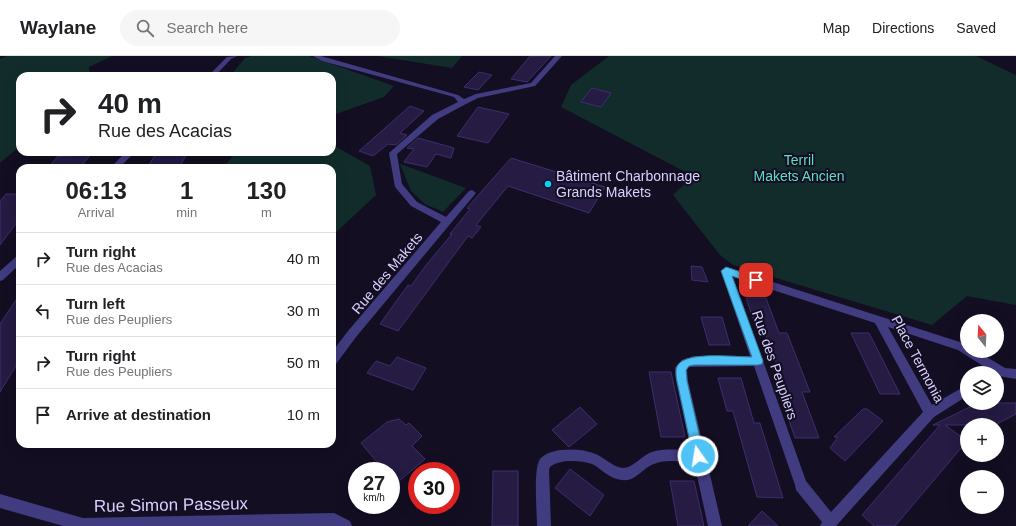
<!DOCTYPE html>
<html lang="en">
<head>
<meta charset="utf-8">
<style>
  :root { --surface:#fff; --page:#f6f6f6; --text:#202124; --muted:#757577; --line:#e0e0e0 }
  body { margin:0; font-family:Helvetica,sans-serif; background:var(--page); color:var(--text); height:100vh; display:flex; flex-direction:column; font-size:15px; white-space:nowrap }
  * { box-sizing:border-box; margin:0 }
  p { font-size:13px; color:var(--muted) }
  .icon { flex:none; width:22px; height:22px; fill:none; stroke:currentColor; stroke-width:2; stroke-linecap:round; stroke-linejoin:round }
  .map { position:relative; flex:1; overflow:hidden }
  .side { position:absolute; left:16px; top:108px; width:320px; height:284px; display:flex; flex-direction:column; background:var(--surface); border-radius:12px; box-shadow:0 4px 16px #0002 }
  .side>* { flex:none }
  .guide { position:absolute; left:16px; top:16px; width:320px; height:84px; border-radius:12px; box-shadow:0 4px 16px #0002; background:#fff; color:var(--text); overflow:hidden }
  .needle { width:26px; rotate:342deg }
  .buttons { position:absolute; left:960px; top:258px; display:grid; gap:8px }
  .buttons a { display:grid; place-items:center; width:44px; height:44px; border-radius:50%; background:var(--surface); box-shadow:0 4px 16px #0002; font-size:20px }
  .speed { position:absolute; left:348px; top:406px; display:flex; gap:8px; font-size:20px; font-weight:700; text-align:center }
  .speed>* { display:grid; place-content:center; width:52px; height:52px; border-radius:50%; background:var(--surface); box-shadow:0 4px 16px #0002; line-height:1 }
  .speed small { font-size:10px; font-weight:400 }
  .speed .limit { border:6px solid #d22; background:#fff; color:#111 }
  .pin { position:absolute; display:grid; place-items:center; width:34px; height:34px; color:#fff; margin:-17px; border-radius:8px; box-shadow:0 2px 6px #0006 }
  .me { position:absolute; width:44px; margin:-22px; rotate:347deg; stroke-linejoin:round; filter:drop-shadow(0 0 3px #0008) }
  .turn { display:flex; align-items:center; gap:14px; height:84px; padding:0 16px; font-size:18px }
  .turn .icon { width:52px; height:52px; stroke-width:2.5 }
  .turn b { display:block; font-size:28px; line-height:34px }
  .eta { display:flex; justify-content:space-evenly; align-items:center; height:68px; text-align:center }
  .eta b { font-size:24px; font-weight:600; line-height:28px }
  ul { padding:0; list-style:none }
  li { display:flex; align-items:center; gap:12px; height:52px; padding:0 16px; border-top:1px solid var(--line) }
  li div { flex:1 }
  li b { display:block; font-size:15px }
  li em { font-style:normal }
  header { display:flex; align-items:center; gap:24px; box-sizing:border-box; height:56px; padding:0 20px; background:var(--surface); border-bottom:1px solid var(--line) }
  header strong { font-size:19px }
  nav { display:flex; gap:22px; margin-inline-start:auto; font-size:14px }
  .search { width:280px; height:36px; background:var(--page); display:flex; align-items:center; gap:10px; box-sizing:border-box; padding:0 14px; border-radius:22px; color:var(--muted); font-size:15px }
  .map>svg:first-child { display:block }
  .green { fill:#122c2c }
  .building { fill:#251b43; stroke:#3e2e6e }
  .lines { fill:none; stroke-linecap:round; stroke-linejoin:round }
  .minor { fill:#413b80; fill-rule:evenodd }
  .route { fill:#4fc3f7; stroke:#337fa1 }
  .poi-dot { fill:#06d0f4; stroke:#130e22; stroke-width:1.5 }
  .labels { text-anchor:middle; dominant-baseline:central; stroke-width:4; stroke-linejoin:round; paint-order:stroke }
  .park-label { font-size:14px; fill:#5fdcc3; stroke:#130e22 }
  .poi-label { font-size:14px; fill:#d8d1fe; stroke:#130e22; text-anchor:start }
  .street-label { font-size:14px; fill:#d8d1fe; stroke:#130e22 }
  .near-street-label { font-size:17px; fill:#d8d1fe; stroke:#130e22 }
</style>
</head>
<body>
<header>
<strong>Waylane</strong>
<div class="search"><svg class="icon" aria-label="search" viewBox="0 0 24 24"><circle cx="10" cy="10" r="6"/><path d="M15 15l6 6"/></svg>Search here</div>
<nav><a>Map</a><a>Directions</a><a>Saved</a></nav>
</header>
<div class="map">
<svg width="1016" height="470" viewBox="0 0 1016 470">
  <rect width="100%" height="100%" fill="#130e22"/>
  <path class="green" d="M 7,0 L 112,0 L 89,11 L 90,20 L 20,20 L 20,90 L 0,107 L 0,3 Z
    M 252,0 L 309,0 L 394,30 L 384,41 L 333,59 L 333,89 L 370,110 L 376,139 L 332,180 L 332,112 L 223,112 L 236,96 L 332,96 L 332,20 L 230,20 L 245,2 Z
    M 377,0 L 462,0 L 452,12 Z
    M 609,0 L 976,0 L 1016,19 L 1016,249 L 967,240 L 932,269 L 733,209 L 720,199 L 673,139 L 693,120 L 561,51 L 571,29 Z
    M 400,108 L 466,132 L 443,156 L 425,148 L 411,135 Z"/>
  <path class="building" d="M 530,0 L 551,0 L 527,26 L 511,23 Z
    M 479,16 L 492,19 L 478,34 L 464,31 Z
    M 592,32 L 611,37 L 601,51 L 581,46 Z
    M 410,50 L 424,55 L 400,77 L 407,79 L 396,89 L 388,88 L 373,100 L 359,95 Z
    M 478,51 L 509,58 L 488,87 L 457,80 Z
    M 418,82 L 454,92 L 451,102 L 436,98 L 427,111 L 404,106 L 414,93 L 407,92 Z
    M 157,96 L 188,96 L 179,112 L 147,112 Z
    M 90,99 L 80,112 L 48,112 L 58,100 Z
    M 511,102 L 605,131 L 589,157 L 508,130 L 476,169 L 481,171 L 472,182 L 468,180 L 398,275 L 380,268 L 408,229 L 411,230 L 427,208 L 452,178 L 450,178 L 470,153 L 467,152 Z
    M 6,138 L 20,138 L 20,162 L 0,189 L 0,145 Z
    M 691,210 L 702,211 L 708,226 L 692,224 Z
    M 20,238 L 20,303 L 0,336 L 0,268 Z
    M 746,242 L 766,242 L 779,277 L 787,277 L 810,336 L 802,336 L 819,382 L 795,382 L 783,347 L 791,347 L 762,268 L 755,268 Z
    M 701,261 L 722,261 L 730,289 L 709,289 Z
    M 851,277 L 869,277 L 900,338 L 880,338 Z
    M 397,301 L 426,312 L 413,334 L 367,317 L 376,305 L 390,310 Z
    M 649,316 L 671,316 L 685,381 L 661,381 Z
    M 718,322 L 741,322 L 754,367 L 760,367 L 783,442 L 757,441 L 733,355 L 727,355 Z
    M 978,347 L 1016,347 L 1016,358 L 995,369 L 945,369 L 967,385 L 895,470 L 874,470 L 862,459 L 940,369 L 933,369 Z
    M 580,351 L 597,368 L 569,391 L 552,374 Z
    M 863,353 L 867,353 L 883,365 L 845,405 L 830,392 L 838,381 L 834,381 Z
    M 399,363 L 406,369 L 409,367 L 422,380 L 412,390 L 425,403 L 398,426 L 391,420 L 391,415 L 386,415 L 382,412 L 361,387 L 387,366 Z
    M 570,413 L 604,439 L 590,460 L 555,432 Z
    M 493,415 L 518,415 L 518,470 L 492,470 Z
    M 670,425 L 694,425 L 704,470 L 678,470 Z
    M 762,455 L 778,470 L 748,470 Z"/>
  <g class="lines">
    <path class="minor" d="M 237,0 L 231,3 L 215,20 L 208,20 L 227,1 Z
      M 313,0 L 321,0 L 458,39 L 464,43 L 476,38 L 531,27 L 555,0 L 562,0 L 535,30 L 478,42 L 466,48 L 438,63 L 397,98 L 402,128 L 417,146 L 446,161 L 469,135 L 472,134 L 476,137 L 356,281 L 336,308 L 332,310 L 332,296 L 348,275 L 441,166 L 411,150 L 395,131 L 389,97 L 432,59 L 458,46 L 454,41 L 322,5 Z
      M 126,96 L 135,96 L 119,112 L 110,112 Z
      M 20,199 L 20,208 L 3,224 L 0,225 L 0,215 L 17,200 Z
      M 726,211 L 966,288 L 967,295 L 977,295 L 1005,312 L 1016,313 L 1016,323 L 999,320 L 997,317 L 994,317 L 958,294 L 888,271 L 932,349 L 967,329 L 967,340 L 934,361 L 836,470 L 820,470 L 822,466 L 796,434 L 795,429 L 754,310 L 689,311 L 687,314 L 688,325 L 722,470 L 708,470 L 694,406 C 682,406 666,403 654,408 C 642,412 636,426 622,424 C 609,423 602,413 592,408 C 580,404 559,403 550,411 L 549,414 L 551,470 L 537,470 C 537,456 533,413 540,403 C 544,398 553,395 560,394 C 570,393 583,393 593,397 C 603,400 612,411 623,412 C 633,412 642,399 652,396 C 664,392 679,394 691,394 L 676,325 L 675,312 L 677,309 L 682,304 L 694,300 L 750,300 L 721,215 ZM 733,221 L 875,267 L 923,356 L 831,456 L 806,425 Z
      M 0,438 L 83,462 L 334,457 L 350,465 L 352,470 L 63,470 L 0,452 Z"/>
  </g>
  <path class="route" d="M 726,211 L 759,222 L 761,224 L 756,228 L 732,220 L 763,305 L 762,308 L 758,309 L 694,309 L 689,310 L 686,314 L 687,325 L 704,400 L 702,404 L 698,405 L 694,404 L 693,400 L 677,325 C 676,320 675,313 678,309 C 687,295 735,301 752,301 L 721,215 Z"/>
  <circle class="poi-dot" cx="548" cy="128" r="4"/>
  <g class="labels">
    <g class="park-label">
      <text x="799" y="104">Terril<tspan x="799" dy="16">Makets Ancien</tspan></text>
    </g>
    <g class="poi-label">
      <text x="556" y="120">Bâtiment Charbonnage<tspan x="556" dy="16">Grands Makets</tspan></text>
    </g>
    <g class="street-label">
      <text transform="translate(387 217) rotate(-50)">Rue des Makets</text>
      <text transform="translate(918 303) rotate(62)">Place Termonia</text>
      <text transform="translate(775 309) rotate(71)">Rue des Peupliers</text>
    </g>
    <g class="near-street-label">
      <text transform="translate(171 449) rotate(-1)">Rue Simon Passeux</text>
    </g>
  </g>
</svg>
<div class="buttons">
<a><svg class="needle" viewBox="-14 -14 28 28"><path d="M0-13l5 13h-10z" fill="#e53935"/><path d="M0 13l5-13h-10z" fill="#757577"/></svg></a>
<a><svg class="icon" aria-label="layers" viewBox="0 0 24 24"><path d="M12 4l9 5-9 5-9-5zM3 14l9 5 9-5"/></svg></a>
<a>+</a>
<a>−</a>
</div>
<div class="speed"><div>27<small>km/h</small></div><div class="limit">30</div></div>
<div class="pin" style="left:756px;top:224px;background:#d93025"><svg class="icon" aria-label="arrive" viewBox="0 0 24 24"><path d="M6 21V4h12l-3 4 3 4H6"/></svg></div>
<svg class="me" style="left:698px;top:400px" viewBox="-20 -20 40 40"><circle r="17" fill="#4fc3f7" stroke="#fff" stroke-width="3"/><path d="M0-11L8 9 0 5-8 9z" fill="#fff"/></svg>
<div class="guide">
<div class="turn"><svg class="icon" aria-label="right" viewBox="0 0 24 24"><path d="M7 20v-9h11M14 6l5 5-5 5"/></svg><div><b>40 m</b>Rue des Acacias</div></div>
</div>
<section class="side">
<div class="eta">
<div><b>06:13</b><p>Arrival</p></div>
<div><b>1</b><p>min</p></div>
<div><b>130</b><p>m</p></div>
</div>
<ul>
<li><svg class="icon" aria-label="right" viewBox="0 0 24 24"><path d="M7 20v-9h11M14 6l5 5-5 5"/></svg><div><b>Turn right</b><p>Rue des Acacias</p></div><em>40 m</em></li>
<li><svg class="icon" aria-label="left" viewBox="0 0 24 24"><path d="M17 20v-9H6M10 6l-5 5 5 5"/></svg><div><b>Turn left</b><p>Rue des Peupliers</p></div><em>30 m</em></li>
<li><svg class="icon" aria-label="right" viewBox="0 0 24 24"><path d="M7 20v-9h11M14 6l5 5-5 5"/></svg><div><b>Turn right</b><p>Rue des Peupliers</p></div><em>50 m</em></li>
<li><svg class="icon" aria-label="arrive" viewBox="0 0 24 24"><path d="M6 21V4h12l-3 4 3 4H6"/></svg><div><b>Arrive at destination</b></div><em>10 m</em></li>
</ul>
</section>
</div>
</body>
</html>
